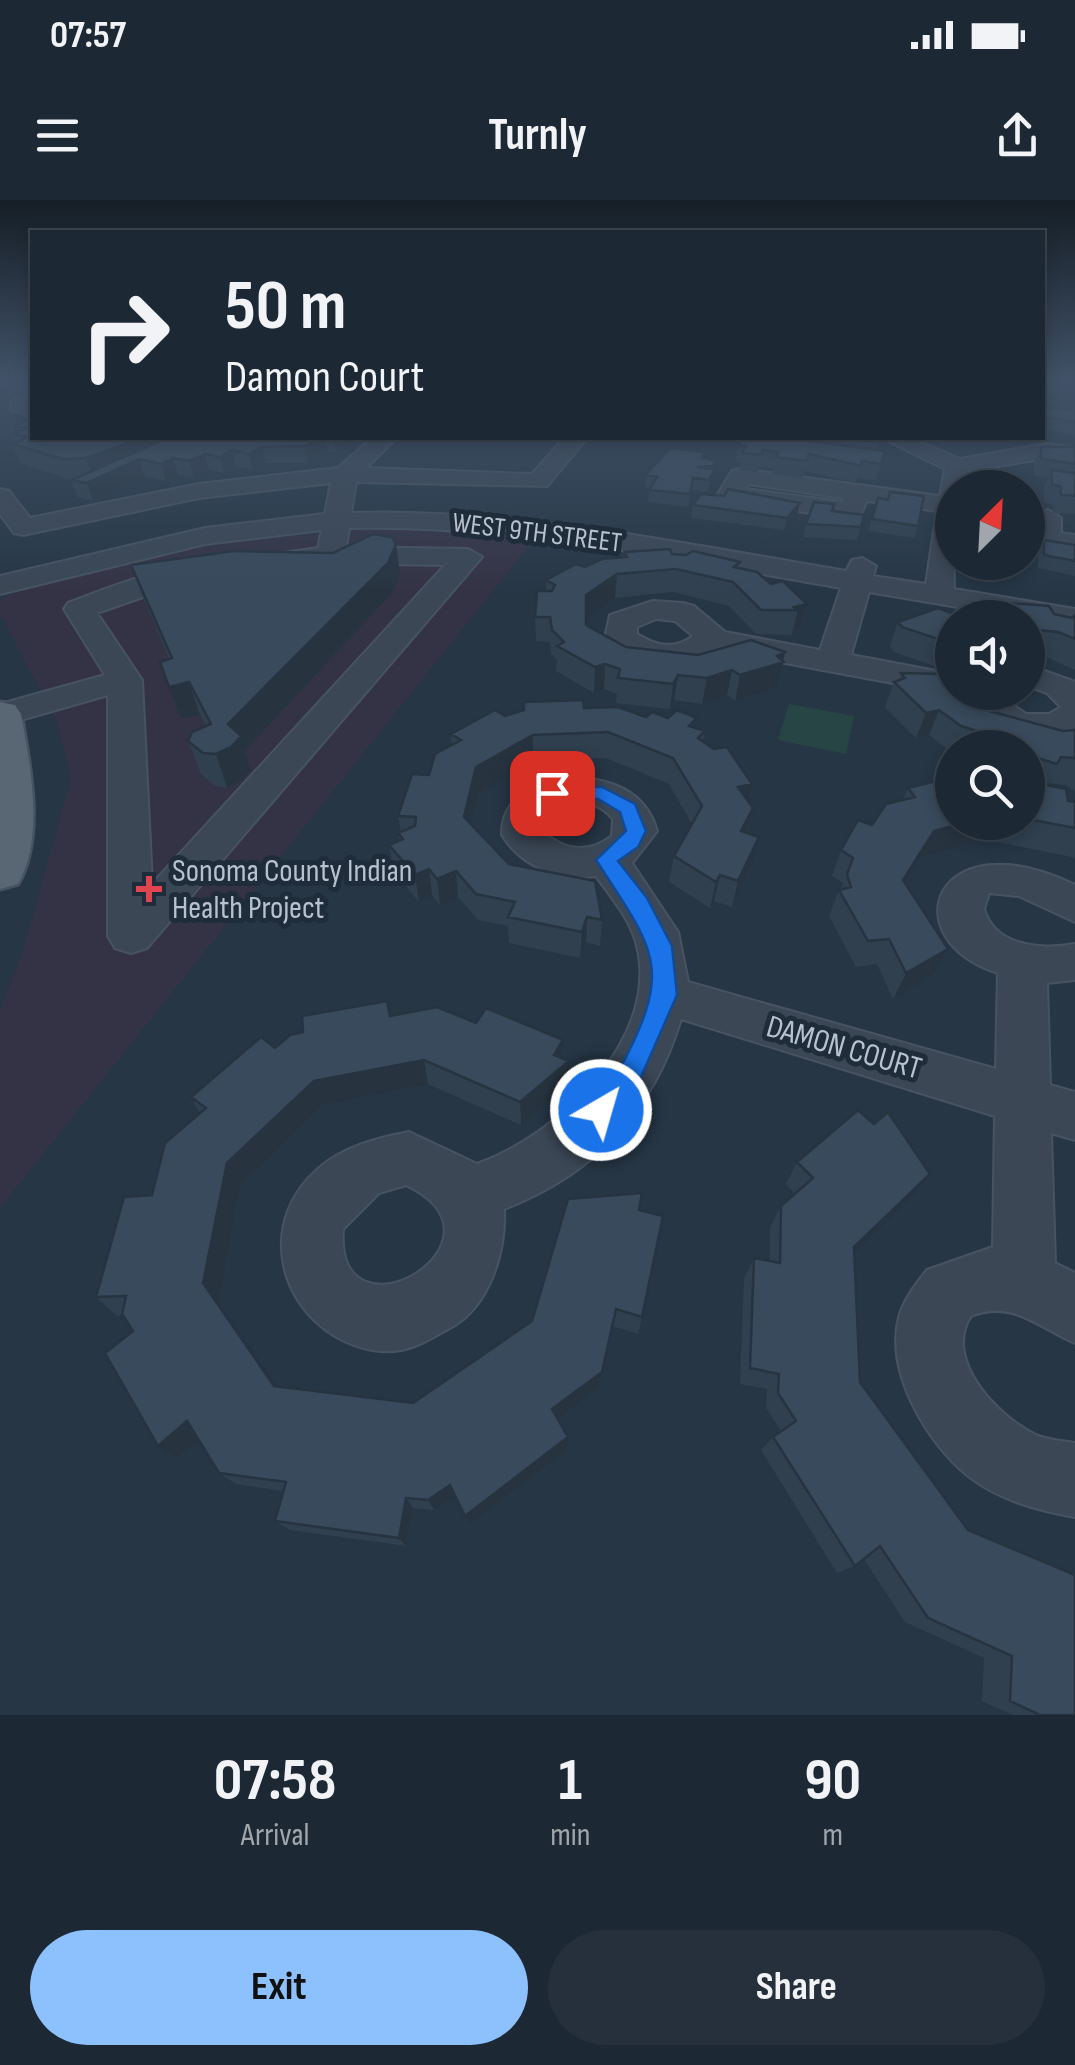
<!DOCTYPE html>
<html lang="en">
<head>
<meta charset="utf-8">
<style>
  :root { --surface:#1c2834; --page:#25303c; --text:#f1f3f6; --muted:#a0a6ac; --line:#3a444f; --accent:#8dc1fe }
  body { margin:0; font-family:"Sofia Sans Condensed",sans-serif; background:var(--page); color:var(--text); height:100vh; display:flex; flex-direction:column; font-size:38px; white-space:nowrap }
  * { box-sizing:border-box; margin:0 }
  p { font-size:32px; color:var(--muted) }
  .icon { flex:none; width:55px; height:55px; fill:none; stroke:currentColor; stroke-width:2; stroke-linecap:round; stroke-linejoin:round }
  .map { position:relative; height:1515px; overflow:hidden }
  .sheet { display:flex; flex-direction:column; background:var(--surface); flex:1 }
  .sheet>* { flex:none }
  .guide { position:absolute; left:30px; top:30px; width:1015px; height:210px; border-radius:0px; box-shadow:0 5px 15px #0003,0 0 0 2px var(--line); background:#1c2834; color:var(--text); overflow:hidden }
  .needle { width:65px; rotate:24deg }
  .buttons { position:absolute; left:935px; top:270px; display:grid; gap:20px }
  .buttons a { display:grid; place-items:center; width:110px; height:110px; border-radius:50%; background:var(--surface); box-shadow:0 5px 15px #0003,0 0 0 2px var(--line); font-size:50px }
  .pin { position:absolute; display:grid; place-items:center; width:85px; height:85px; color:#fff; margin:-42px; border-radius:20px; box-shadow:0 5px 15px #0006 }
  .me { position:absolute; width:110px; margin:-55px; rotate:38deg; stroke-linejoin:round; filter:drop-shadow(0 0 8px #0008) }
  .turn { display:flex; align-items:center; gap:35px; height:210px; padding:0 30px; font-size:45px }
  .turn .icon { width:130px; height:130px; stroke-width:2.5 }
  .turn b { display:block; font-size:70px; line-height:85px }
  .eta { display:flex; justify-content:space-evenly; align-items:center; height:170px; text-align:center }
  .eta b { font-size:60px; font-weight:700; line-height:70px }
  .primary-button { display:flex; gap:20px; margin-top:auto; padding:20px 30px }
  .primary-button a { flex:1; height:115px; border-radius:60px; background:var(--accent); color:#111; font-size:40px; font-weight:700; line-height:115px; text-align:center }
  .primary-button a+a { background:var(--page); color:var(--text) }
  .status { display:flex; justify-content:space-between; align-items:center; height:70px; padding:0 50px; background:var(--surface); direction:ltr }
  .status svg { height:28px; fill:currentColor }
  header { display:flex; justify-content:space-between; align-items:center; height:130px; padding:0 30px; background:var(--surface); font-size:45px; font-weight:700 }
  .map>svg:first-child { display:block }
  .medical { fill:#343345 }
  .green { fill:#284546 }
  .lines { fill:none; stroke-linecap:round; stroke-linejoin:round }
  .minor-casing { stroke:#475361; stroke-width:4 }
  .major-casing { stroke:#475361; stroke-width:5 }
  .minor { fill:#3b4755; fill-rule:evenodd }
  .major { fill:#596674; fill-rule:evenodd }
  .wall { fill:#30404f }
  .shaded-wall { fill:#273440 }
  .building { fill:#384a5c; stroke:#273440; stroke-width:2.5 }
  .route { fill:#1a73e8; stroke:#114b97; stroke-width:2.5 }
  .health-dot { fill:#e0444e; stroke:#1f2c3a; stroke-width:4 }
  .labels { text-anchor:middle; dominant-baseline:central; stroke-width:10; stroke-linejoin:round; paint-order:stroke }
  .far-street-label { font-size:28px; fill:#b8c2ce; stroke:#1f2c3a }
  .poi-label { font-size:32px; fill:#b8c2ce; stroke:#1f2c3a; text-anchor:start }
  .street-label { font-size:32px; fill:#b8c2ce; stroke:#1f2c3a }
</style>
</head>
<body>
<div class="status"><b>07:57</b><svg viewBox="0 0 49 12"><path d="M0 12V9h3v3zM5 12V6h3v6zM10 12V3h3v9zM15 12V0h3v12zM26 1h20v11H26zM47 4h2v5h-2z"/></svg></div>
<header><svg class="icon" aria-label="menu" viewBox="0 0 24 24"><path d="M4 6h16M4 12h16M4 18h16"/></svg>Turnly<svg class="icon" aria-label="share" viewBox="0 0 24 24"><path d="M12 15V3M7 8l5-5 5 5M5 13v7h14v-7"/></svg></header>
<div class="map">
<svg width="1075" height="1515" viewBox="0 0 1075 1515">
  <rect width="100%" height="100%" fill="#263645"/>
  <path class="medical" d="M 410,327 L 510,337 L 528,347 L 0,1008 L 0,810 L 22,754 L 71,579 L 58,525 L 0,413 L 0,400 L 14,392 L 202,346 L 351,329 Z"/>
  <path class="green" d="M 789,504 L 854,516 L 846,554 L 778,540 Z"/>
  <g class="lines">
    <defs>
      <path id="minor" d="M 32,190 L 32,216 L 11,210 L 11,202 Z
        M 372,238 L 396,238 L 366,268 L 532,274 L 564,238 L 587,238 L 547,286 L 356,282 L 351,313 C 517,308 683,344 846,371 L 852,360 L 862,358 L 876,366 L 873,376 L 926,384 L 937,311 L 867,301 L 860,316 L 851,319 L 730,301 L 718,294 L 732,271 L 740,269 L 940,296 L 945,269 L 882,238 L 910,238 L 960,259 L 1046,244 L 1075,248 L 1075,262 L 1046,258 L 968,271 L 966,288 L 952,288 L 954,389 L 1075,409 L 1075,427 L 869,392 L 851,455 L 952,474 L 952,492 L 959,492 L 952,494 L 715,450 C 686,472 627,470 605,438 L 610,415 L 653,401 L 683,403 L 694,406 L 725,432 L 820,450 L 841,388 C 678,360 514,324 349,328 L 346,347 L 468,349 L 482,357 L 147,748 L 131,753 L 115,748 L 108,736 L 108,495 L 0,526 L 0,504 L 105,475 L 64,409 L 68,403 C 95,393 200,349 218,372 L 214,378 L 177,385 L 97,413 L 142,480 L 152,684 L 445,365 L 333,363 L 270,371 L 256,363 L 270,355 L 318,348 L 322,330 L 205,344 L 0,394 L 0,376 L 205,328 L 325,314 L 331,283 L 199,298 L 23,335 L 14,333 L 0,314 L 0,289 L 9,291 L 30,318 L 199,284 L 338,268 ZM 748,284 L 844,298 L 842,302 L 745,289 ZM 656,419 L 675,421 L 693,436 C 674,450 656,446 637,434 L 637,427 Z
        M 1048,310 L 1061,318 L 1061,333 L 1075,335 L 1075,351 L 1038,346 L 1035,318 Z
        M 1028,465 L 1075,482 L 1075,529 C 1030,543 984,535 959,492 L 994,492 L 1026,514 L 1049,514 L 1061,507 L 1047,493 L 1028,486 Z
        M 568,577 C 608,578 645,589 657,631 L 632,663 L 678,732 L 688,782 L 996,869 L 998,773 C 891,739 934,617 1075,685 L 1075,722 L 1019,696 L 989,693 L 984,709 C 995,747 1042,750 1075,744 L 1075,780 L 1047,783 L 1050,885 L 1075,892 L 1075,940 L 1051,933 L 1055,1063 L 1075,1073 L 1075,1143 C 1039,1128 1013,1099 971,1116 C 942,1159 998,1217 1036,1235 C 1048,1240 1062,1241 1075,1243 L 1075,1317 C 1037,1310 998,1300 967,1275 C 926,1241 885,1172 899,1117 C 904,1099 916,1084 927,1070 L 993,1047 L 995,916 L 681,819 C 653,912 593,975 504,1009 C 506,1051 490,1107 450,1128 C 435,1136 418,1147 401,1150 C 377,1154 356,1148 335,1136 C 275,1100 261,1018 318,969 C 343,947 377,938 409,932 L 477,964 C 558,935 663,838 636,742 C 629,718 611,697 596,676 C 559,681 522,667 502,635 C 501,595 536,585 568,577 ZM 569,601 C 587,602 601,604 613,619 L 612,636 C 589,653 565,652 543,631 L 545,615 ZM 406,985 C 524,1041 334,1152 343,1029 L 379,993 Z"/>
      <path id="major" d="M 0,502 L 15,505 L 21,514 C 30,564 45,638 18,684 L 0,689 Z"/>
    </defs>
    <use href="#minor" class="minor-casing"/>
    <use href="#major" class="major-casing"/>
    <use href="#minor" class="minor"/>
    <use href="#major" class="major"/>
  </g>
  <path class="wall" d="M 0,180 L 32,180 L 32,182 L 21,180 L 5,186 L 0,186 Z
    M 1042,208 L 1075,209 L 1075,235 L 1042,228 Z
    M 32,218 L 32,238 L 357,238 L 336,252 L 328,251 L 307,263 L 266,263 L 253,270 L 236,267 L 224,273 L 209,270 L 194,278 L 178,275 L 166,281 L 144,276 L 93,301 L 78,297 L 71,280 L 21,264 L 12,244 L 15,242 L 12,234 L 18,232 L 16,226 Z
    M 736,238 L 881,238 L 877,250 L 884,251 L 876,280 L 858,278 L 856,283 L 805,271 L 802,278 L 772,274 L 773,268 L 760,267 L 758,272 L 739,270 L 741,263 L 735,262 L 738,246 L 742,239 Z
    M 989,238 L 1029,238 L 1021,238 L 1019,243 L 989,240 Z
    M 1041,247 L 1075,247 L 1075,314 L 1053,313 L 1052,304 L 1044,303 L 1044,287 L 1048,278 L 1034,276 L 1034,263 Z
    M 704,259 L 716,260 L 713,281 L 708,292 L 691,290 L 688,307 L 648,302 L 650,288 L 645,287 L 646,275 Z
    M 724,296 L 797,316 L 784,330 L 691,318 L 693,305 Z
    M 878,298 L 918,326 L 914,338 L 868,331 Z
    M 832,311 L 861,327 L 857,340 L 803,337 L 806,324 Z
    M 1028,318 L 1038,342 L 1032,355 L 1028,355 Z
    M 1044,340 L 1075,345 L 1075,376 L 1038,368 L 1038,353 Z
    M 625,352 L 672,354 L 740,362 L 738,368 L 771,384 L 807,404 L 801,428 L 793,430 L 792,435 L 756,434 L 729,406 L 673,392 L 615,398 L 586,418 L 586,425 L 626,447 L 698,455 L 785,452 L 778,487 L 735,501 L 727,495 L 702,504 L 674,500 L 670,509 L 616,503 L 617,494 L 604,489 L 594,493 L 556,471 L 557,460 L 551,454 L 550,442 L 536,441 L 535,417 L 546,391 L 546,380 L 585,367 L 624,358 Z
    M 131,365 L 400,373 L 392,393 L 245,551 L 251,570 L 242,580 L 227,588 L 215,586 L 201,574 L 188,541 L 206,526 L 200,515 L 181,519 L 160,462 L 169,459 L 142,395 Z
    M 995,402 L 1072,418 L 1075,415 L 1075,470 L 1046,457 L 1028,455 L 1028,418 L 952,418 L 952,461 L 937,467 L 894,452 L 890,446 L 898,422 L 993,408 Z
    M 901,473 L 986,510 L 1063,531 L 1075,530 L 1075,592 L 1066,585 L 1047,583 L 1045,585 L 1068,601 L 1075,602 L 1075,659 L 1072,657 L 987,640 L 922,657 L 905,684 L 948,749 L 934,774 L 893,799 L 877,764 L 856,767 L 829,716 L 839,690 L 841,689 L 843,683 L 832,676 L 841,650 L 903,600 L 908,588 L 952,622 L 1028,622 L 1028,548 L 952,548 L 952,553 L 929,535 L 916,538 L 885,507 L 894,482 L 899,480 Z
    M 584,508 L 646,517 L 695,528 L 705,531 L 703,541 L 753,608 L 747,633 L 752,663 L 732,707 L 714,701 L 710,708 L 669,682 L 674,656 L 692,624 L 669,584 L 606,558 L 533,561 L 478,593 L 470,624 L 509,664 L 602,720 L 600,746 L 586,742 L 580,758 L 509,743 L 508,726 L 478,720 L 458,697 L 440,706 L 432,695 L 419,702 L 394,671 L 389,645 L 399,641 L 398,633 L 401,632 L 398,616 L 452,545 L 451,534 Z
    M 391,816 L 562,858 L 569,861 L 568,885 L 521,925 L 428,884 L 323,905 L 240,985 L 219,1102 L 277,1186 L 413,1203 L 532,1121 L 639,1010 L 642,1117 L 638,1134 L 612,1126 L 599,1188 L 557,1218 L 567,1250 L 469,1325 L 454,1296 L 434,1310 L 413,1308 L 406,1346 L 290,1330 L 275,1321 L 283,1291 L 236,1284 L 219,1273 L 199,1240 L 177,1258 L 133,1131 L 123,1115 L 117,1116 L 96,1097 L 152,995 L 200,913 L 191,897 L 275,848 Z
    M 797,962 L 930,974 L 913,996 L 854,1053 L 860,1182 L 1075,1515 L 1013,1515 L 982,1501 L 984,1458 L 905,1422 L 864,1359 L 855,1366 L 837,1373 L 761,1250 L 773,1237 L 781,1231 L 766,1208 L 767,1189 L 740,1184 L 744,1078 L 754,1058 L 770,1061 L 770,1027 L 781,1006 L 795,994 L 786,984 Z"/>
  <path class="shaded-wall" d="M 3,180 L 21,180 L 5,186 Z
    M 132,238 L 166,238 L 139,259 L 144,276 L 93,301 L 87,283 L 94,280 L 86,258 Z
    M 319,238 L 326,238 L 328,251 L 307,263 L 304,246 Z
    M 334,238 L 357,238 L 336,252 Z
    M 262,247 L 266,263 L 253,270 L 249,254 Z
    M 232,250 L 236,267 L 224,273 L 220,257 Z
    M 205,254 L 209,270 L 194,278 L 189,261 Z
    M 173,258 L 178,275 L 166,281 L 161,264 Z
    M 716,260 L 713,281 L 708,292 L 713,266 Z
    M 800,303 L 797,316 L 784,330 L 787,318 Z
    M 396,344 L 400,373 L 392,393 L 245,551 L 251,570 L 242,580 L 227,588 L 216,554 L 228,524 Z
    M 617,374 L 615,398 L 585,419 L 586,395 Z
    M 807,404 L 801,428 L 793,430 L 798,410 L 794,407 Z
    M 952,440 L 952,461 L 937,467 L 947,442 Z
    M 785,452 L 778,487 L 735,501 L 740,475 Z
    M 605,464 L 604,489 L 594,493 L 595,467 Z
    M 732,470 L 727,495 L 702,504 L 707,478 Z
    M 678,475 L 674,500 L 670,509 L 673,484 Z
    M 189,482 L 200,515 L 181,519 L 169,487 Z
    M 939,510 L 929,535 L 916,538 L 926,513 Z
    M 533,535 L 533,561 L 478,593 L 466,643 L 464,617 L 476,567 Z
    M 752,584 L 746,611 L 738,587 Z
    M 753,608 L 746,635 L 741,631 Z
    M 968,622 L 996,622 L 987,640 L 922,657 L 891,706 L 903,680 L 934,631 Z
    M 759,637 L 752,663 L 732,707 L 738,681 Z
    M 429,669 L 432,695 L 419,702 L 415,675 Z
    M 456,671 L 458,697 L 440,706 L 437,679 Z
    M 720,675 L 714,701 L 710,708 L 716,682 Z
    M 587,717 L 586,742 L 580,758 L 582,732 Z
    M 948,749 L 934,774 L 893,799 L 906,773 Z
    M 563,840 L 562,864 L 569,861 L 568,885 L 521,925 L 520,902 L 554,855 Z
    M 424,860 L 428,884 L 323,905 L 240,985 L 219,1102 L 287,1200 L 274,1186 L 203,1083 L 227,963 L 314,881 Z
    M 930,974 L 913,996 L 840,1067 L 854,1047 Z
    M 616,1109 L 599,1188 L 551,1223 L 552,1209 Z
    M 187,1221 L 205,1235 L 177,1258 L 158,1246 Z
    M 568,1237 L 567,1250 L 469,1325 L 465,1316 Z
    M 450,1285 L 454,1296 L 434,1310 L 428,1300 Z
    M 406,1298 L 413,1308 L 406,1346 L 399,1338 Z"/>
  <path class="building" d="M 1042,208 L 1075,209 L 1075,222 L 1042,216 Z
    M 32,218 L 32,238 L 132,238 L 129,239 L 136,240 L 86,258 L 63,259 L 12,244 L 28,237 L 12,234 L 27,228 L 16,226 Z
    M 168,238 L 319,238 L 304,246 L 262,247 L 249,254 L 232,250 L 220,257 L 205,254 L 189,261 L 173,258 L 161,264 L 139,259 L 87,283 L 71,280 Z
    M 743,238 L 787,238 L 884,251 L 881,264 L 862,261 L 861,266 L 809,254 L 806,261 L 776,257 L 778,252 L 763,250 L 761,255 L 742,253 L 746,246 L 738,246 Z
    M 855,238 L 880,238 L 879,241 Z
    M 1041,247 L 1075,247 L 1075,264 L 1041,259 Z
    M 670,248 L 705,252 L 702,258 L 716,260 L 713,266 L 697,267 L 715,269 L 709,280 L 693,278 L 690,294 L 649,290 L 657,277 L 646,275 Z
    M 1051,270 L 1075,273 L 1075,296 L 1061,295 L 1060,286 L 1052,285 Z
    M 728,289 L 800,303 L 787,318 L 693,305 L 701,294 L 724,296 Z
    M 890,292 L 924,296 L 918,326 L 872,319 L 878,298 L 888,300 Z
    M 814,302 L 834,304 L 832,311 L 864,315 L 861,327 L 806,324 Z
    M 1028,318 L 1034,319 L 1038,342 L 1028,341 Z
    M 373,334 L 392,337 L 396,344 L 388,363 L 228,524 L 241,536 L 231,547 L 216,554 L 203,553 L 188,541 L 192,532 L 211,524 L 189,482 L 169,487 L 160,462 L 172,458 L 131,365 L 234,351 L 333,353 Z
    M 1044,340 L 1075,345 L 1075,361 L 1044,355 Z
    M 670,349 L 672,354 L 686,355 L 693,351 L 740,362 L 734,367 L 757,372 L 771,384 L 783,381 L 807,404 L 794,407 L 798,410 L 761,410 L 733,382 L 676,369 L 617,374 L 586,395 L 586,425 L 626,447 L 698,455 L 751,440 L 785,452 L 777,456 L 784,462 L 740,475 L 732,470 L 707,478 L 678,475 L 673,484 L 618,478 L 620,469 L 605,464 L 595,467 L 557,446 L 564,442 L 552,430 L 550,417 L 535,417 L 537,391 L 552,391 L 555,385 L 546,380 L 576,364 L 585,367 L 602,359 L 627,357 L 625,352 Z
    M 995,402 L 1049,406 L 1054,414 L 1072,418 L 1075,415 L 1075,439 L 1058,432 L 1028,429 L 1028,418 L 952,418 L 952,440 L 947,442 L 902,427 L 898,422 L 938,408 L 951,413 L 970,406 L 997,409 Z
    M 901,473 L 941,474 L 952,483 L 952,492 L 964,492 L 986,510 L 1063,531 L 1075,530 L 1075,558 L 1061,557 L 1057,564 L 1028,555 L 1028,548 L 1000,548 L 992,545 L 993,536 L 961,526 L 939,510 L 926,513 L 894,482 L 905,478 Z
    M 583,500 L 584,508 L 618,507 L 646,517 L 652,512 L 668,518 L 677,510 L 697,518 L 689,526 L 705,531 L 698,538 L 714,549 L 727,547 L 752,584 L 738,587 L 753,608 L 741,631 L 759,637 L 738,681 L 720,675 L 716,682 L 674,656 L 702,606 L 673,558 L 608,532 L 533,535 L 476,567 L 464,617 L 509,664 L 595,681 L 602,720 L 587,717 L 582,732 L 508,717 L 515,702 L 476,694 L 456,671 L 437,679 L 429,669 L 415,675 L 389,645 L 403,639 L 398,633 L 415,626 L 416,617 L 398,616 L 412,574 L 429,575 L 435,554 L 461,540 L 451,534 L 495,510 L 505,516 L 524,510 L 524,502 Z
    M 952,577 L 952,622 L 968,622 L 934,631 L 903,680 L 948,749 L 906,773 L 889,739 L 868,741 L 839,690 L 851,687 L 847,674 L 853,658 L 841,650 L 858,620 L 872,625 L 886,604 L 915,597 L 908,588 Z
    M 1028,581 L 1066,589 L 1068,601 L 1075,602 L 1075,628 L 1028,619 Z
    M 387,801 L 390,816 L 437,807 L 476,823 L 486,808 L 563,840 L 554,855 L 569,861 L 520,902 L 424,860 L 314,881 L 227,963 L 203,1083 L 274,1186 L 413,1203 L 532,1121 L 568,999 L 642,993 L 639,1010 L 663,1016 L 642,1117 L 616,1109 L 602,1172 L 552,1209 L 568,1237 L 465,1316 L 450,1285 L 428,1300 L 406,1298 L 399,1338 L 275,1321 L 286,1282 L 219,1273 L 187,1221 L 158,1246 L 105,1153 L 133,1131 L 122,1114 L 126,1096 L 96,1097 L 124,997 L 152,995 L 165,943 L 206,908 L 191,897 L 261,837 L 275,848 L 290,835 L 303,832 L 302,816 Z
    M 858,910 L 874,924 L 888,912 L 930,974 L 854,1047 L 860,1182 L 968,1330 L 1075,1375 L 1075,1515 L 1040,1515 L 1010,1501 L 1012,1456 L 928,1418 L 880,1346 L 855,1366 L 773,1237 L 796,1221 L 778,1193 L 779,1174 L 750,1168 L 754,1058 L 780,1063 L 781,1006 L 813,978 L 797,962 Z"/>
  <linearGradient id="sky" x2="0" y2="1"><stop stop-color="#151e26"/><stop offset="0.46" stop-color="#415268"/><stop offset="1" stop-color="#415268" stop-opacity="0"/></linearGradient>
  <rect width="1075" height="392" fill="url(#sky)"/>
  <path class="route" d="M 552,587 L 602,587 L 635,604 L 646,631 L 638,647 L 618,661 L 647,698 L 672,746 L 677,795 L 634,893 L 601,921 L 591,918 L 588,910 C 595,895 610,888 617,874 C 675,767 656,753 596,660 L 626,631 L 620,612 L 598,599 L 545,597 L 542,593 Z"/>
  <path class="health-dot" d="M144 674h10v10h10v10h-10v10h-10v-10h-10v-10h10z"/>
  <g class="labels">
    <g class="far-street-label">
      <text transform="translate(537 333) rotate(7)">WEST 9TH STREET</text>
    </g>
    <g class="poi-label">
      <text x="172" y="671">Sonoma County Indian<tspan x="172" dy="37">Health Project</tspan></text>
    </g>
    <g class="street-label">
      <text transform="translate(844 848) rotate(16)">DAMON COURT</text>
    </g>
  </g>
</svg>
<div class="buttons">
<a><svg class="needle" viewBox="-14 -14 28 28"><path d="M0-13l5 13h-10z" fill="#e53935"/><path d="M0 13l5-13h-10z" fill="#a0a6ac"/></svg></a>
<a><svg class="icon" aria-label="sound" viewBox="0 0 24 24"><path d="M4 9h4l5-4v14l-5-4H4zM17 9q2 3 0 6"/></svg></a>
<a><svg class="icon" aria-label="search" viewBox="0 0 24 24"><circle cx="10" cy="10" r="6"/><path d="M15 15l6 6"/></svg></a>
</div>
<div class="pin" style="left:552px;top:593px;background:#d93025"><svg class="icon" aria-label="arrive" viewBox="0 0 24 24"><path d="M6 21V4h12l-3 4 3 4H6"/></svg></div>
<svg class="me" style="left:601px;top:910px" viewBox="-20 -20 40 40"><circle r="17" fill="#1a73e8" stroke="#fff" stroke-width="3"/><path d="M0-11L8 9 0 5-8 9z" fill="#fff"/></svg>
<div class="guide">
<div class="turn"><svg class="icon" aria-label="right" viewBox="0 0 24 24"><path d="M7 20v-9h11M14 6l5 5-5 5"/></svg><div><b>50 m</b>Damon Court</div></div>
</div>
</div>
<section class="sheet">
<div class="eta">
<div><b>07:58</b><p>Arrival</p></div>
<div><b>1</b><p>min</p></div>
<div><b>90</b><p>m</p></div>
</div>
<div class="primary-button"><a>Exit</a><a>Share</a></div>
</section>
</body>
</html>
